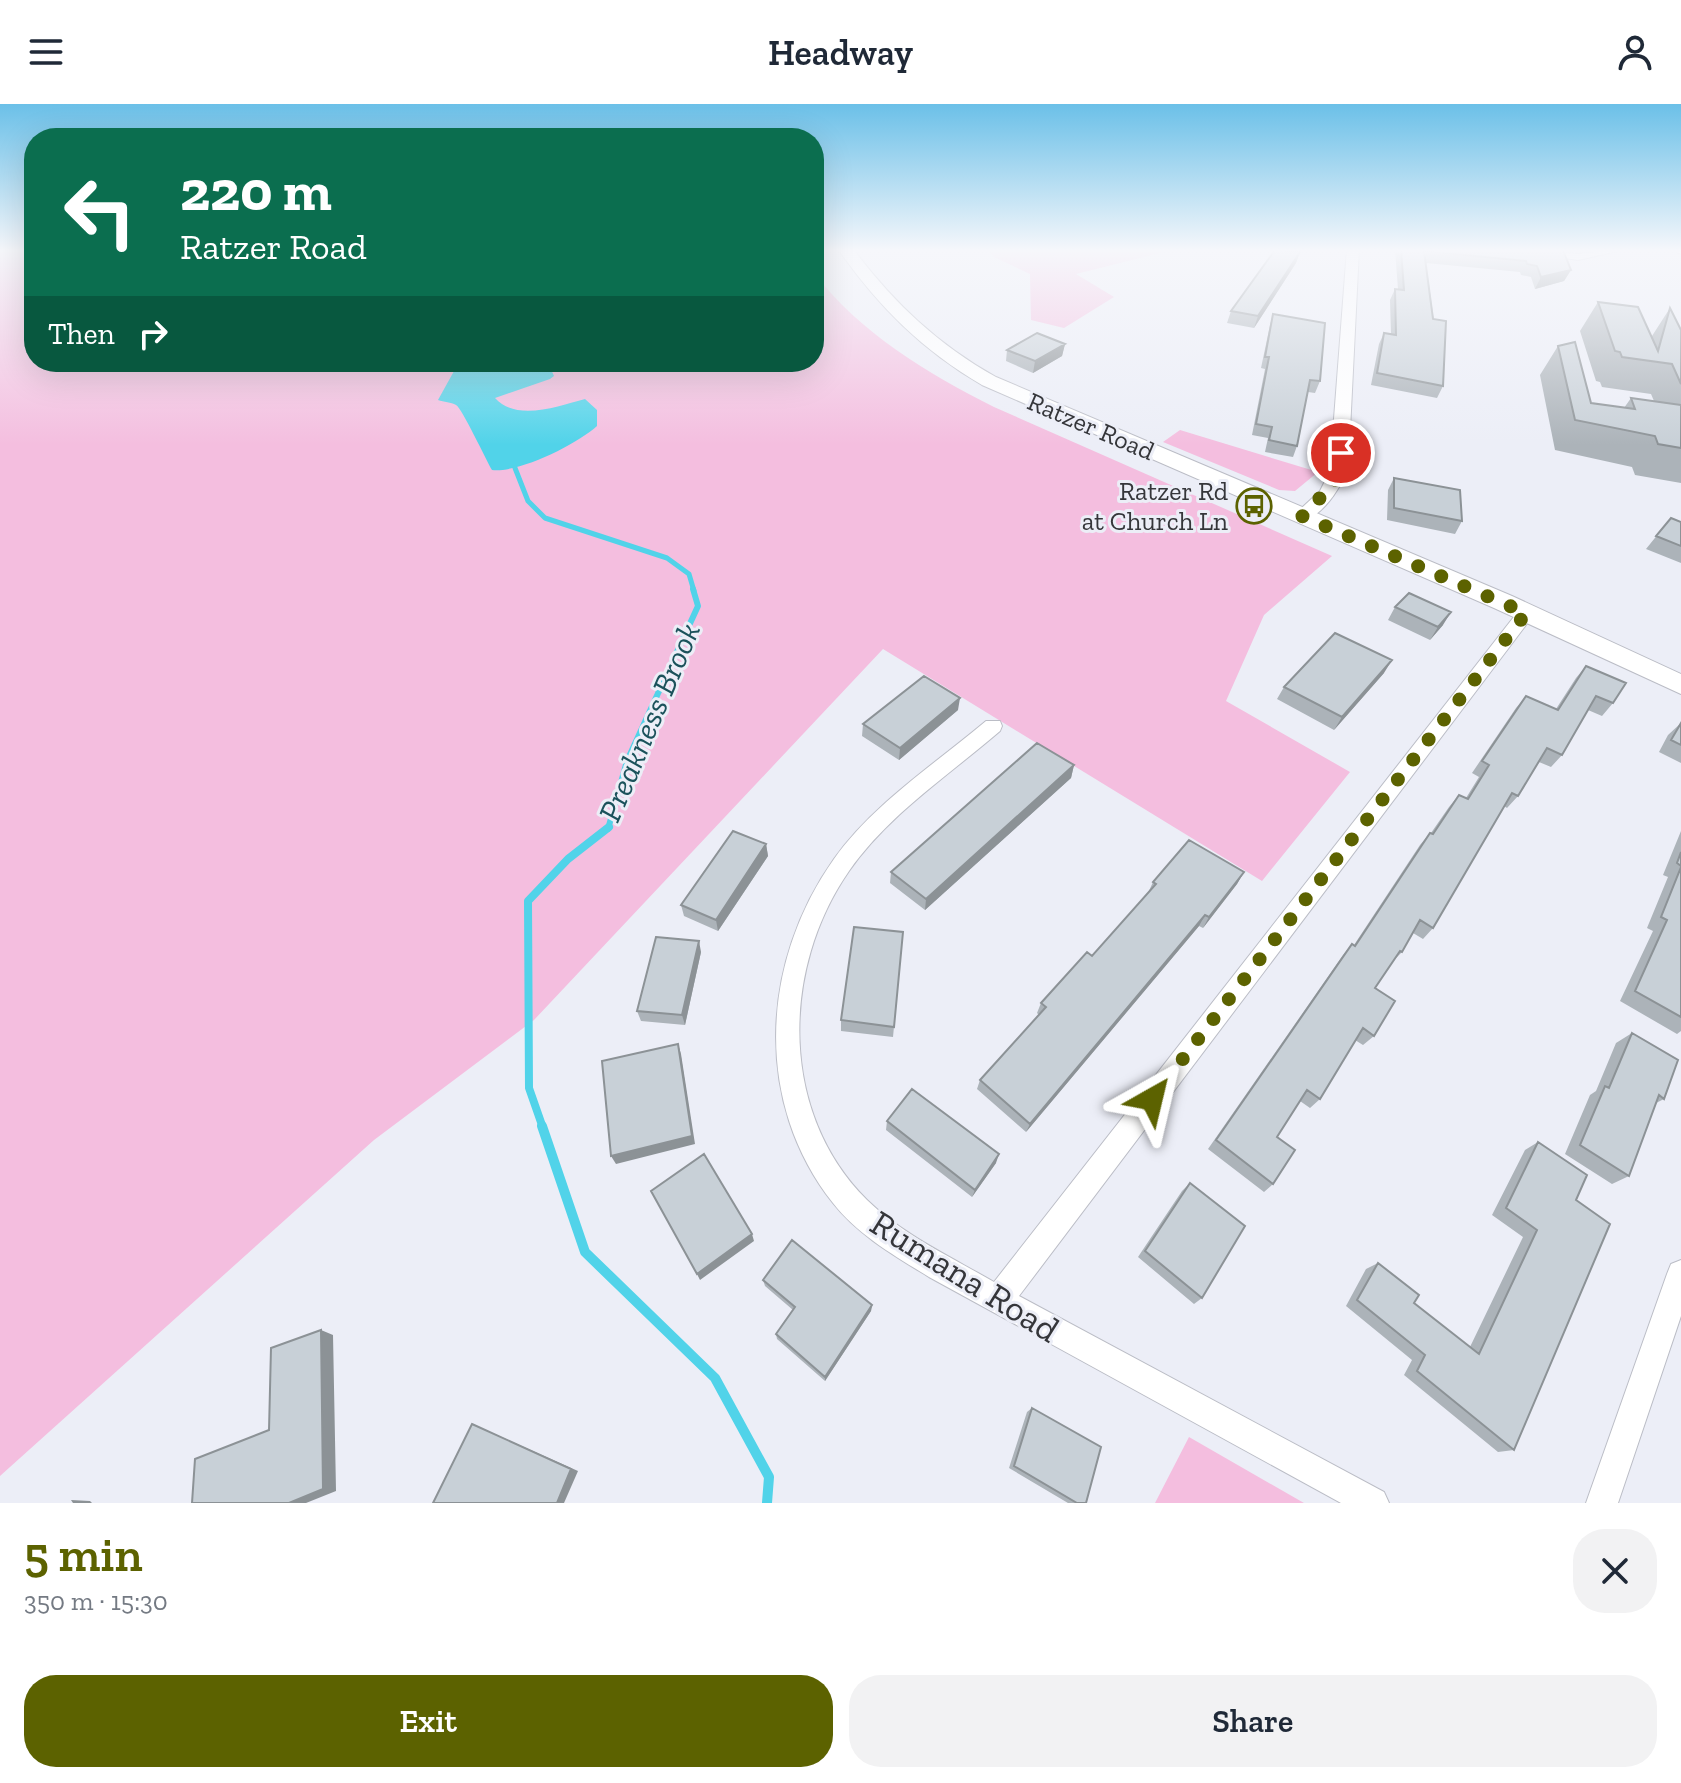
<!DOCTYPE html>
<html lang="en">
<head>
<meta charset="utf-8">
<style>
  :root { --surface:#fff; --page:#f2f2f3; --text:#1f2937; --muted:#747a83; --accent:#5c6200 }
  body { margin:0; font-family:"Zilla Slab",serif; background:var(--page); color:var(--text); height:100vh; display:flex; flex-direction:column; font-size:30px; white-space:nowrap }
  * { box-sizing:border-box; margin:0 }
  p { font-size:26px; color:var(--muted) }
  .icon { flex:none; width:44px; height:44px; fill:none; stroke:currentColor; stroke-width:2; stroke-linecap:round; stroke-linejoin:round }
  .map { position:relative; height:1399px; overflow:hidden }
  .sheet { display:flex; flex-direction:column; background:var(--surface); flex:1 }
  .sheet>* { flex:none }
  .banner { position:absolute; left:24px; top:24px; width:800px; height:244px; border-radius:32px; box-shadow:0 8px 32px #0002; background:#0b6e4f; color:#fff; overflow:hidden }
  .pin { position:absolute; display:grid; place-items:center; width:68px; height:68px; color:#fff; margin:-34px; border:4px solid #fff; border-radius:50%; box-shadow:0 2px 8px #0007 }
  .me { position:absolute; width:88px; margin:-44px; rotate:37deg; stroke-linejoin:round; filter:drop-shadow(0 0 6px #0008) }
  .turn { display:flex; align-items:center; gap:28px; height:168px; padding:0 24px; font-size:36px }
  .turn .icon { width:104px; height:104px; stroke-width:2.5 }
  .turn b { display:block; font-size:56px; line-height:68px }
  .then { display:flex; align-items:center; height:76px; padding:0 24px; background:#0003; gap:16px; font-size:30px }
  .round { display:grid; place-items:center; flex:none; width:84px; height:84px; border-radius:32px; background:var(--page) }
  .summary { display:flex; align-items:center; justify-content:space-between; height:136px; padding:0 24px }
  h1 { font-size:48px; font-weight:600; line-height:60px; color:var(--accent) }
  .action { display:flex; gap:16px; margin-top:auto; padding:16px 24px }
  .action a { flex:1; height:92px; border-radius:32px; background:var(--accent); color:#fff; font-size:32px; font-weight:600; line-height:92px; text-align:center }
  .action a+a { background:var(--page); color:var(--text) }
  header { display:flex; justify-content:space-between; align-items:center; height:104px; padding:0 24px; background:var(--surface); font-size:36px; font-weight:600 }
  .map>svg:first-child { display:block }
  .green { fill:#f4bedf }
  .water { fill:#51d3e9 }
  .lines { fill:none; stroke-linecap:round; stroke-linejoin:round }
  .stream-far3 { stroke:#51d3e9; stroke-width:5 }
  .stream-far2 { stroke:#51d3e9; stroke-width:6 }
  .stream-far1 { stroke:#51d3e9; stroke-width:8 }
  .stream { stroke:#51d3e9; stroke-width:10 }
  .minor-casing { stroke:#bbbdc6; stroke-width:2 }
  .tertiary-casing { stroke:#bbbdc6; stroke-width:2 }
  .primary-casing { stroke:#bbbdc6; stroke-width:2 }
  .minor { fill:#fff; fill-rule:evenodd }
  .tertiary { fill:#fff; fill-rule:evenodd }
  .primary { fill:#fff; fill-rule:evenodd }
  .wall { fill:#acb3b9 }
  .shaded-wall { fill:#8c9296 }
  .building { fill:#c8d0d7; stroke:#8c9296; stroke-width:2 }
  .route { stroke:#5c6200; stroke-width:14; stroke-dasharray:0 25.2 }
  .labels { text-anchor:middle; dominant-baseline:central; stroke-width:6; stroke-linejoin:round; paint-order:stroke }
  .far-street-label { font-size:26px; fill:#35363a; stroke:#eceef7 }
  .far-poi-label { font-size:26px; fill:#35363a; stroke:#eceef7; text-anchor:end }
  .water-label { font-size:32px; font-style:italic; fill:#1b525b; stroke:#eceef7 }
  .near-street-label { font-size:36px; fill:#35363a; stroke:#eceef7 }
</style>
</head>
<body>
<header><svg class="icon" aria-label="menu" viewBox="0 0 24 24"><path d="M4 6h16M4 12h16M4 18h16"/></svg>Headway<svg class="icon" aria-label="person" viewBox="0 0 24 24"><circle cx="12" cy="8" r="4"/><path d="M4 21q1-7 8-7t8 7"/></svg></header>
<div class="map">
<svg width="1681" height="1399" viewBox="0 0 1681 1399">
  <rect width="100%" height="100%" fill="#eceef7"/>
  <path class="green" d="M 0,145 L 34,145 L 34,258 L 814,258 L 814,169 C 860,229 927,269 994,303 L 1332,452 L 1264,511 L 1226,597 L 1350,668 L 1262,777 L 883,545 L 534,916 L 374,1036 L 0,1372 Z
    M 1176,145 L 1076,170 L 1114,193 L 1064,224 L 1031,216 L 1030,170 L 994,153 L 987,145 Z
    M 1180,326 L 1318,368 L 1295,387 L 1279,386 L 1163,338 Z
    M 1189,1333 L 1304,1399 L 1155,1399 Z"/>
  <path class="water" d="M 459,258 L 539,258 L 550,263 L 554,272 L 550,275 L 495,294 C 516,318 559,302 585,295 L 597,306 L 597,322 C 577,340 520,369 492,366 C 486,356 462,304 456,301 C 451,298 444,298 438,296 Z"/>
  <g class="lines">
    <path class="stream-far3" d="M 515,364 L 528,397 L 545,414 L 667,454 L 689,470 L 694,487"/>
    <path class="stream-far2" d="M 608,725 L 627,657 L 698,502 L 693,485"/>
    <path class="stream-far1" d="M 543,1024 L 529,984 L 528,797 L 568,755 L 609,723"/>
    <path class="stream" d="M 542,1022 L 585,1148 L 715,1274 L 769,1373 L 767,1399"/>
    <defs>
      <path id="minor" d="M 1504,145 L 1578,150 L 1627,145 L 1578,156 Z
        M 1670,145 L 1681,145 L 1681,150 Z
        M 1526,504 L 1534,509 L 1532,513 L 1019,1192 L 1384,1388 L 1389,1399 L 1341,1399 L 929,1173 C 895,1152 858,1131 833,1099 C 753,998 761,858 834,755 C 873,700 935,660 986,617 L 1000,617 L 1002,622 L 1000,627 C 949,671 888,711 849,767 C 781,865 779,1009 867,1096 C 903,1131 951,1153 994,1178 L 1520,505 Z
        M 1681,1156 L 1681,1212 L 1618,1399 L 1586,1399 L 1667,1170 L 1671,1160 Z"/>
      <path id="tertiary" d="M 1347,145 L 1359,145 L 1348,367 C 1338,386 1324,411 1302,417 L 1293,412 L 1320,387 L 1330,367 Z"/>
      <path id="primary" d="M 838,145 L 853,145 C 894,199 937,240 996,273 L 1512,492 L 1681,570 L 1681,590 L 1494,504 L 982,281 C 922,246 878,202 838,145 Z"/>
    </defs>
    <use href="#minor" class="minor-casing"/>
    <use href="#tertiary" class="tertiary-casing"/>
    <use href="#primary" class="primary-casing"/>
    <use href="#minor" class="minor"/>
    <use href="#tertiary" class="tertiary"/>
    <use href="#primary" class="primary"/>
  </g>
  <path class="wall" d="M 1395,146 L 1563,146 L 1571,166 L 1564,177 L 1535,185 L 1531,173 L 1521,171 L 1520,168 L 1426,159 L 1443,282 L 1437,294 L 1371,281 L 1379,240 L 1384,229 L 1391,230 L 1390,196 L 1395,185 L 1398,185 Z
    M 1300,148 L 1296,159 L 1254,224 L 1227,219 L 1231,207 Z
    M 1598,198 L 1652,232 L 1670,204 L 1681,226 L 1681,379 L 1635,371 L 1632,363 L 1555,346 L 1540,271 L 1558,242 L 1591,299 L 1624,304 L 1631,294 L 1654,297 L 1651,290 L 1602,283 L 1600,278 L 1596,277 L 1580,227 Z
    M 1273,210 L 1320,277 L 1315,289 L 1308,288 L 1297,342 L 1293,353 L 1265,348 L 1268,334 L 1252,331 L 1265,265 L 1261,264 L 1270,221 Z
    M 1065,240 L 1062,252 L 1033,269 L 1006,257 L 1007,246 Z
    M 1394,374 L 1462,417 L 1455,430 L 1387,416 L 1388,386 Z
    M 1671,414 L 1681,418 L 1681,459 L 1646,445 Z
    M 1395,503 L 1443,521 L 1430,536 L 1388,516 Z
    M 1586,562 L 1613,599 L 1602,612 L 1588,606 L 1562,651 L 1551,663 L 1539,658 L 1518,692 L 1507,704 L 1504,702 L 1433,824 L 1423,835 L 1413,829 L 1402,848 L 1391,859 L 1375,884 L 1374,932 L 1363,941 L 1355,936 L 1320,995 L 1310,1004 L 1300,997 L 1277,1033 L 1273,1080 L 1264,1088 L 1208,1045 L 1343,851 L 1352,840 L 1354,841 L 1420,741 L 1430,729 L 1431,729 L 1449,703 L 1459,691 L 1466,694 L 1479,673 L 1472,669 L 1516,604 L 1526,592 L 1556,605 L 1576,574 Z
    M 1384,569 L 1334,626 L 1277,595 L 1284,583 Z
    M 958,606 L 899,656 L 862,632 L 863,620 Z
    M 1681,619 L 1681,659 L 1659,648 L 1668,631 Z
    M 1074,661 L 1071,674 L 925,806 L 890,779 L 891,768 Z
    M 1681,727 L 1681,927 L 1677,930 L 1620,897 L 1653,827 L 1647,824 L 1668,773 L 1663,771 Z
    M 766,740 L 768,752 L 718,827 L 684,812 L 681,801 Z
    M 1244,768 L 1237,780 L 1203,824 L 1199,822 L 1026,1028 L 977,985 L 980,976 L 1039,911 L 1037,909 L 1041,899 L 1092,852 L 1148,789 L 1153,778 Z
    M 903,828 L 893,933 L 841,927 L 841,916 Z
    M 701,848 L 685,921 L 641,917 L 637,907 Z
    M 1632,929 L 1664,995 L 1656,999 L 1629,1072 L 1612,1080 L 1565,1050 L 1590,991 L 1596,987 L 1616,939 Z
    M 887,1017 L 996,1059 L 972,1093 L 886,1026 Z
    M 1538,1038 L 1576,1096 L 1514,1346 L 1498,1348 L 1404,1271 L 1412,1256 L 1346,1202 L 1366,1165 L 1378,1159 L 1414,1199 L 1470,1243 L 1523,1133 L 1492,1111 L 1525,1046 Z
    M 1190,1079 L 1202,1194 L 1194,1200 L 1138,1153 L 1182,1087 Z
    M 763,1176 L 872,1201 L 871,1207 L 825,1277 L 777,1235 L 776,1230 L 793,1206 L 765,1182 Z
    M 1032,1304 L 1086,1399 L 1068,1399 L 1009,1364 L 1027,1308 Z"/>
  <path class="shaded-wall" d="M 1300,148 L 1296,159 L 1254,224 L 1258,212 Z
    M 1571,166 L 1564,177 L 1535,185 L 1541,173 Z
    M 1065,240 L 1062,252 L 1033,269 L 1035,257 Z
    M 1451,508 L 1443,521 L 1430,536 L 1438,523 Z
    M 1392,556 L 1384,569 L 1334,626 L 1342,613 Z
    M 960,594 L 958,606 L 899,656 L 900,644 Z
    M 1074,661 L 1071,674 L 925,806 L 926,795 Z
    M 766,740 L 768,752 L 718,827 L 716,816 Z
    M 1244,768 L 1237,780 L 1203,824 L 1209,813 Z
    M 1205,811 L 1199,822 L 1026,1028 L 1030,1020 Z
    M 699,837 L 701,848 L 685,921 L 682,911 Z
    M 678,940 L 681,950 L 695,1040 L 616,1060 L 611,1052 Z
    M 999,1050 L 996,1059 L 972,1093 L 975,1086 Z
    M 752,1130 L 754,1137 L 700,1176 L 697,1170 Z
    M 872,1201 L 871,1207 L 825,1277 L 825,1273 Z
    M 321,1226 L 333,1231 L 336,1387 L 306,1399 L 289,1399 Z
    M 472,1320 L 578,1367 L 564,1399 L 557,1399 Z
    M 71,1396 L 90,1397 L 92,1399 L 73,1399 Z"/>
  <path class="building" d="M 1275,146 L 1300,148 L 1258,212 L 1231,207 Z
    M 1401,146 L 1563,146 L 1571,166 L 1541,173 L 1537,162 L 1527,160 L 1526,157 L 1424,147 L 1433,215 L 1446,217 L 1443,282 L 1377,269 L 1384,229 L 1396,231 L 1395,185 L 1404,186 Z
    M 1598,198 L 1638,203 L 1658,247 L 1670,204 L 1681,226 L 1681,280 L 1672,260 L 1622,253 L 1620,248 L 1615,247 Z
    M 1273,210 L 1325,219 L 1320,277 L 1310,276 L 1297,342 L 1269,336 L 1272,323 L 1256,320 L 1269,253 L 1265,253 Z
    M 1037,229 L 1065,240 L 1035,257 L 1007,246 Z
    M 1575,238 L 1591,299 L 1635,305 L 1631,294 L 1681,301 L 1681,344 L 1658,340 L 1655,332 L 1575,316 L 1558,242 Z
    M 1394,374 L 1460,386 L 1462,417 L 1394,404 Z
    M 1671,414 L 1681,418 L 1681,442 L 1656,432 Z
    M 1409,489 L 1451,508 L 1438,523 L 1395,503 Z
    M 1335,529 L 1392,556 L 1342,613 L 1284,583 Z
    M 1586,562 L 1626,579 L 1613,599 L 1596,592 L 1562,651 L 1547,644 L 1518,692 L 1512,689 L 1433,824 L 1420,816 L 1402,848 L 1400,847 L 1375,884 L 1395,897 L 1374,932 L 1363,924 L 1320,995 L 1307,986 L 1277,1033 L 1295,1046 L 1273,1080 L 1216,1036 L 1352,840 L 1355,842 L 1430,729 L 1433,730 L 1459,691 L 1468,695 L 1489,661 L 1482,657 L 1526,592 L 1558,606 Z
    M 924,572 L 960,594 L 900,644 L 863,620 Z
    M 1681,619 L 1681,641 L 1671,636 Z
    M 1037,639 L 1074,661 L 926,795 L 891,768 Z
    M 733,727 L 766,740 L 716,816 L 681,801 Z
    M 1189,736 L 1244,768 L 1209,813 L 1205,811 L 1030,1020 L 980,976 L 1046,903 L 1041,899 L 1087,848 L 1092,852 L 1156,780 L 1153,778 Z
    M 1681,748 L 1681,762 L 1677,759 Z
    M 1681,763 L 1681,913 L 1635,887 L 1667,816 L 1661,813 Z
    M 854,823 L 903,828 L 894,923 L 841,916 Z
    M 656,833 L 699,837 L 682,911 L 637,907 Z
    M 1632,929 L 1678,956 L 1664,995 L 1659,991 L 1629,1072 L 1580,1041 L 1605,982 L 1609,984 Z
    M 678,940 L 692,1032 L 611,1052 L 602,957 Z
    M 912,985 L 999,1050 L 975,1086 L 887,1017 Z
    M 1538,1038 L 1587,1071 L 1576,1096 L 1610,1120 L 1514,1346 L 1417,1267 L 1425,1251 L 1357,1196 L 1378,1159 L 1419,1191 L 1414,1199 L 1479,1250 L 1537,1126 L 1506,1104 Z
    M 704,1050 L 752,1130 L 697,1170 L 651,1087 Z
    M 1190,1079 L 1245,1122 L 1202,1194 L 1145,1147 Z
    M 792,1136 L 872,1201 L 825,1273 L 776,1230 L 795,1203 L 763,1176 Z
    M 321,1226 L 323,1385 L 289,1399 L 192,1399 L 195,1355 L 269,1326 L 271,1244 Z
    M 1032,1304 L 1101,1343 L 1086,1399 L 1077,1399 L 1014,1362 Z
    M 472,1320 L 571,1365 L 557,1399 L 433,1399 Z"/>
  <linearGradient id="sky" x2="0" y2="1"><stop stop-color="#6bc0e8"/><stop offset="0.43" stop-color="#f6f7fb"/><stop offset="1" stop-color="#f6f7fb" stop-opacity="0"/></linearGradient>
  <rect width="1681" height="341" fill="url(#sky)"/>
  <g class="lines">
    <path class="route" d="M 1152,995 L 1526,509 L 1302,412 L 1335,379 L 1341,349"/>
  </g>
  <defs>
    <symbol id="bus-ring" viewBox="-11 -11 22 22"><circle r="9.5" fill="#eceef7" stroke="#5c6200" stroke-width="1.5"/><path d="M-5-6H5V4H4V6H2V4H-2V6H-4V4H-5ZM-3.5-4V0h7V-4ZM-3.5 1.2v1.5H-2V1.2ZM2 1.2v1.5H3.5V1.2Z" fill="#5c6200"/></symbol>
  </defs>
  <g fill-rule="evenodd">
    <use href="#bus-ring" x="1234" y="382" width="40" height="40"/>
  </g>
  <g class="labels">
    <g class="far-street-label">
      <text transform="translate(1091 322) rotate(23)">Ratzer Road</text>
    </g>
    <g class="far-poi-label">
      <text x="1228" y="387">Ratzer Rd<tspan x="1228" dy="30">at Church Ln</tspan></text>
    </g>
    <g class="water-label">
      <text transform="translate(649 618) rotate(-67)">Preakness Brook</text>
    </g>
    <g class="near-street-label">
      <text transform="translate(965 1172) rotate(32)">Rumana Road</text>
    </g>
  </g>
</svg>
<div class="pin" style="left:1341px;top:349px;background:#d93025"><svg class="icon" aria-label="arrive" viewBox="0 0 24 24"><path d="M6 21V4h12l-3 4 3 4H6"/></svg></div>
<svg class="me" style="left:1152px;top:995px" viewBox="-20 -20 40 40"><path d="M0-17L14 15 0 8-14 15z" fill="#5c6200" stroke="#fff" stroke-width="4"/></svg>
<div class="banner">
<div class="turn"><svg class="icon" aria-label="left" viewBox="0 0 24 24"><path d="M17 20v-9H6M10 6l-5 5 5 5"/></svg><div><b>220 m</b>Ratzer Road</div></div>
<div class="then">Then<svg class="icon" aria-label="right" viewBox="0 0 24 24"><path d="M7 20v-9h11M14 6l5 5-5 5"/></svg></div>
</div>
</div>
<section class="sheet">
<div class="summary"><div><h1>5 min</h1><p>350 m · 15:30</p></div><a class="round"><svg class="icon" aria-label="close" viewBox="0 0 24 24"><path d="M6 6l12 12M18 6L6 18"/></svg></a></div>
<div class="action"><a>Exit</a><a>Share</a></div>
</section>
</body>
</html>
